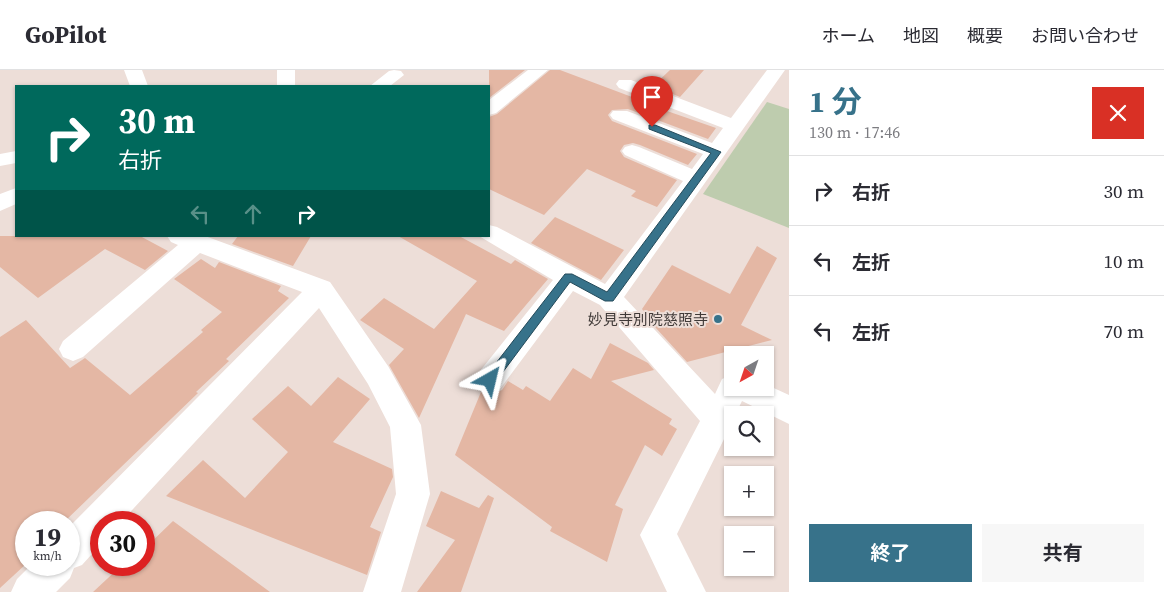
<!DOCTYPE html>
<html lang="ja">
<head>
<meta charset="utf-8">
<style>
  :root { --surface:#fff; --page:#f7f7f7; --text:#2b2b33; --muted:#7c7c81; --line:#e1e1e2; --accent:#37728a }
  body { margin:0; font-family:"Source Serif 4","Noto Sans JP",serif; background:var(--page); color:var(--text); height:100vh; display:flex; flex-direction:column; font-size:19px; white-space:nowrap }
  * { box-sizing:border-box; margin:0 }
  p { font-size:16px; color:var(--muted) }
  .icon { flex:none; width:28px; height:28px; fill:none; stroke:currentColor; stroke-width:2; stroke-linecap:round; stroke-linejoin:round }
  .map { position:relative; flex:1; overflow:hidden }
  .details { display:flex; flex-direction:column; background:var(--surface); width:375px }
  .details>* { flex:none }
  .hud { position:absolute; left:15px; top:15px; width:475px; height:152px; border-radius:0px; box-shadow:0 1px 4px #0004; background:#00695c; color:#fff; overflow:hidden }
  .needle { width:32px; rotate:220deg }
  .controls { position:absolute; left:724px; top:276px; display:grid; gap:10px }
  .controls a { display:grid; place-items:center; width:50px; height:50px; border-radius:0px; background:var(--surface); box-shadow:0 1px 4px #0004; font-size:25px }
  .speed { position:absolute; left:15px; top:441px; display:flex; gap:10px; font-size:25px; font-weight:700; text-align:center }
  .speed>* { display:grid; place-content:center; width:65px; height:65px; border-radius:50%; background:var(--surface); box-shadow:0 1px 4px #0004; line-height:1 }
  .speed small { font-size:12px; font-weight:400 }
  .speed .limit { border:8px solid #d22; background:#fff; color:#111 }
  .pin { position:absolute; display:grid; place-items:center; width:42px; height:42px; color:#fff; margin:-51px -21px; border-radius:50% 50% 50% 0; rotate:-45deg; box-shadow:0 0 5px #0007 }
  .pin .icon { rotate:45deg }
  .me { position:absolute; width:55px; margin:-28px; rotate:37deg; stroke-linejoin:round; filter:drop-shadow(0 0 4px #0008) }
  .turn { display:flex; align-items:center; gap:18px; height:105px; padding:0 20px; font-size:22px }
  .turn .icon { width:65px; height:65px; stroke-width:2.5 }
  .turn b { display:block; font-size:35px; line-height:42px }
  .lanes { display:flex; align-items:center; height:48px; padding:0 20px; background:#0003; justify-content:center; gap:25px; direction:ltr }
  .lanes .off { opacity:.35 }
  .round { display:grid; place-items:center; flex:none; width:52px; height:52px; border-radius:0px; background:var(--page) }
  .summary { display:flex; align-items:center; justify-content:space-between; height:85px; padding:0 20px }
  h1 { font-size:30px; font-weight:700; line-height:38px; color:var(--accent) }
  .cta { display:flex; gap:10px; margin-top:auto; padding:10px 20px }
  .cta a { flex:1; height:58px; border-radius:0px; background:var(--accent); color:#fff; font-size:20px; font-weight:700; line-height:58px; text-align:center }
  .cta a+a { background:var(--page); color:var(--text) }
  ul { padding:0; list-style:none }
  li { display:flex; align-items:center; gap:15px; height:70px; padding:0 20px; border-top:1px solid var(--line) }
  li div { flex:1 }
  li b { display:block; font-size:19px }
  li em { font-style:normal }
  header { display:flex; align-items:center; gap:30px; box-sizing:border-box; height:70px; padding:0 25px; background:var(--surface); border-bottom:1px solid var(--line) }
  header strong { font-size:24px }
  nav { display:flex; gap:28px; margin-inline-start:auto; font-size:18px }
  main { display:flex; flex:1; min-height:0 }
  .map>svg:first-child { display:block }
  .green { fill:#beccae }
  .building { fill:#e4b7a4 }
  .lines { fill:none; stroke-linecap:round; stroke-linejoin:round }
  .minor { fill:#fff; fill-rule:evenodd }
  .route { fill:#37728a; stroke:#244a5a }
  .poi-dot { fill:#37728a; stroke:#edded8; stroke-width:2 }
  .labels { text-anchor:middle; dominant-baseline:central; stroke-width:4; stroke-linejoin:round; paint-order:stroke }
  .poi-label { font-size:15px; fill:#403a38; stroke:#edded8; text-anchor:end }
</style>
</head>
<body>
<header>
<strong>GoPilot</strong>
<nav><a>ホーム</a><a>地図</a><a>概要</a><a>お問い合わせ</a></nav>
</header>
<main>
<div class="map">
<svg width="789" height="522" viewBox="0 0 789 522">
  <rect width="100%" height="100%" fill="#edded8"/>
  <path class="green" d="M 767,32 L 789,39 L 789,158 L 703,124 Z"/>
  <path class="building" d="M 489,0 L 525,0 L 489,28 Z
    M 550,0 L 560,0 L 640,30 L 641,28 L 669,39 L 667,41 L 716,58 L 708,69 L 628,39 L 612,40 L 608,45 L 612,51 L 697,84 L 688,95 L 640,75 L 633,73 L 624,75 L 620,81 L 624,87 L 677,110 L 657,137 L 631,126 L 636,121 L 587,99 L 544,145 L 489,119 L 489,47 L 497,44 Z
    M 670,0 L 704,0 L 680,27 L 653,16 Z
    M 555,147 L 624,180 L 601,210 L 531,173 Z
    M 0,166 L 140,166 L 168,181 L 145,200 L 105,179 L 38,228 L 0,197 Z
    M 238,166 L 311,166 L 293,196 L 232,174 Z
    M 398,166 L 459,166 L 511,194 L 515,190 L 548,209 L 504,261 L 466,244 L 419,348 L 389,295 L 404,279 L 360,250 L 384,228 L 434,259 L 477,211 Z
    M 757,176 L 777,188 L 741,255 L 772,270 L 687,292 L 655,257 L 642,239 L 672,195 L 730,224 Z
    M 201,189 L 215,198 L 219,192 L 281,216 L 278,221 L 289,228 L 226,289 L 229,291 L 196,322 L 198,323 L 64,452 L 26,452 L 26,494 L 0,518 L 0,267 L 26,250 L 70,298 L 85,288 L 130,325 L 203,262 L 201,260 L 222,242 L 174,209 Z
    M 610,273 L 648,293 L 654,300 L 611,311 L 672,349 L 669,354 L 677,359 L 662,386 L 645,375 L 615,435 L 623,439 L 607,492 L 550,461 L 552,457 L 455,385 L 481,322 L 491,325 L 502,320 L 508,311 L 523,320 L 526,316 L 550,331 L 573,298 L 591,309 Z
    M 338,307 L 370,329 L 333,372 L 392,399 L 393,407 L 370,457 L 381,462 L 367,505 L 166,426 L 203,390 L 245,428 L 288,382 L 252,349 L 288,316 L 311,336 Z
    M 441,421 L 479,438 L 488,425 L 494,428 L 461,522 L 417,522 L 455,470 L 426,456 Z
    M 173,451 L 270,522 L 93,522 L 122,495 L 144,495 L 144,479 Z"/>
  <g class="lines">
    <path class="minor" d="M 124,0 L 142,0 L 148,16 L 130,16 Z
      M 277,0 L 295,0 L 295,16 L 277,16 Z
      M 394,0 L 401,1 L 404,5 L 390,16 L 370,16 L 389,1 Z
      M 528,0 L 548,0 L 496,43 L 489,45 L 489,30 Z
      M 767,0 L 785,0 L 624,227 L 715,324 L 722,309 L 732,305 L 732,318 L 765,318 L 765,314 L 789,325 L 789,354 L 742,331 L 735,345 L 732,345 L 729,359 L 677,464 L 706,522 L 667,522 L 640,465 L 700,351 L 600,235 L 573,221 L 500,319 L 490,323 L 480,319 L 475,310 L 480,301 L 553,210 L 479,166 L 489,166 L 489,155 L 497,157 L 605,214 L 683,111 L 625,85 L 622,81 L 625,77 L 632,75 L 639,77 L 692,99 L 703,84 L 613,49 L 610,45 L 613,41 L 627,41 L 712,73 L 723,58 L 619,18 L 616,14 L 619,10 L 631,10 L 731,48 Z
      M 16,81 L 16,93 L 0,96 L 0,84 Z
      M 16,118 L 16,134 L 0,141 L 0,124 Z
      M 167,166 L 205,166 L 330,212 L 388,296 L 421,355 L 430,424 L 401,522 L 363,522 L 396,424 L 390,357 L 368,314 L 319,238 L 121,452 L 101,452 L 101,474 L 82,495 L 74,498 L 70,508 L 56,522 L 11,522 L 17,509 L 31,495 L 69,495 L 69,457 L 302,222 L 200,183 L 83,287 L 73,291 L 63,287 L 59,279 L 63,271 L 178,175 L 171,172 Z"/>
  </g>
  <path class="route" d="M 649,55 L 655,55 L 721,82 L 613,231 L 605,231 L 570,212 L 494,314 L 486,314 L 484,310 L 486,306 L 565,204 L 572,204 L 607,222 L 711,83 L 649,59 Z"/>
  <circle class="poi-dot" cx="718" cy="249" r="5"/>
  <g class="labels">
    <g class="poi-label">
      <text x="708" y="249">妙見寺別院慈照寺</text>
    </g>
  </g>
</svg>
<div class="controls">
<a><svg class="needle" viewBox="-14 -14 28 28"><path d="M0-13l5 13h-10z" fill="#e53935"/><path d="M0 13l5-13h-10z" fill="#7c7c81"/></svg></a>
<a><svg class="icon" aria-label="search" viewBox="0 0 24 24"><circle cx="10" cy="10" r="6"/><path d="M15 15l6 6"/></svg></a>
<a>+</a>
<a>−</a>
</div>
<div class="speed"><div>19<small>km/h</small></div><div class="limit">30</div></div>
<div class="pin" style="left:652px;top:57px;background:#d93025"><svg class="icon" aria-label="arrive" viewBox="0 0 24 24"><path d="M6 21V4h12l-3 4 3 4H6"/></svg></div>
<svg class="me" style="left:490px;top:310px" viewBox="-20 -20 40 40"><path d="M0-17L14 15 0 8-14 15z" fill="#37728a" stroke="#fff" stroke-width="4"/></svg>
<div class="hud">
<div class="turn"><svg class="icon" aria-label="right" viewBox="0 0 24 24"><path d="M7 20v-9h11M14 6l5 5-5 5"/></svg><div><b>30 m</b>右折</div></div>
<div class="lanes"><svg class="icon off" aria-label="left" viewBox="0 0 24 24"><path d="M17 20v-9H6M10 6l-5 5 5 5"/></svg><svg class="icon off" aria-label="ahead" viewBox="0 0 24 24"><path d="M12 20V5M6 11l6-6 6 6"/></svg><svg class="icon" aria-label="right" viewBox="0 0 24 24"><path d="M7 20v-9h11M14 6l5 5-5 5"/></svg></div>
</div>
</div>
<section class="details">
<div class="summary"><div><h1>1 分</h1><p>130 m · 17:46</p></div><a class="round" style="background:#d93025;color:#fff"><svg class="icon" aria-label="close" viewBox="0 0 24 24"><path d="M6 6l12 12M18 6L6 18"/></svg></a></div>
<ul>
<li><svg class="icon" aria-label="right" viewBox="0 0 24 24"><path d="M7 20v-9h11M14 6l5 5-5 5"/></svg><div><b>右折</b></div><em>30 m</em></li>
<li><svg class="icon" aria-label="left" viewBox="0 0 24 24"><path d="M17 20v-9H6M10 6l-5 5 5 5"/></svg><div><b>左折</b></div><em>10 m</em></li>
<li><svg class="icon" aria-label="left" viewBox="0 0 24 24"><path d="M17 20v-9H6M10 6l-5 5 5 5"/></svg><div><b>左折</b></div><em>70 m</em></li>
</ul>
<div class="cta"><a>終了</a><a>共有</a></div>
</section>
</main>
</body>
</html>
